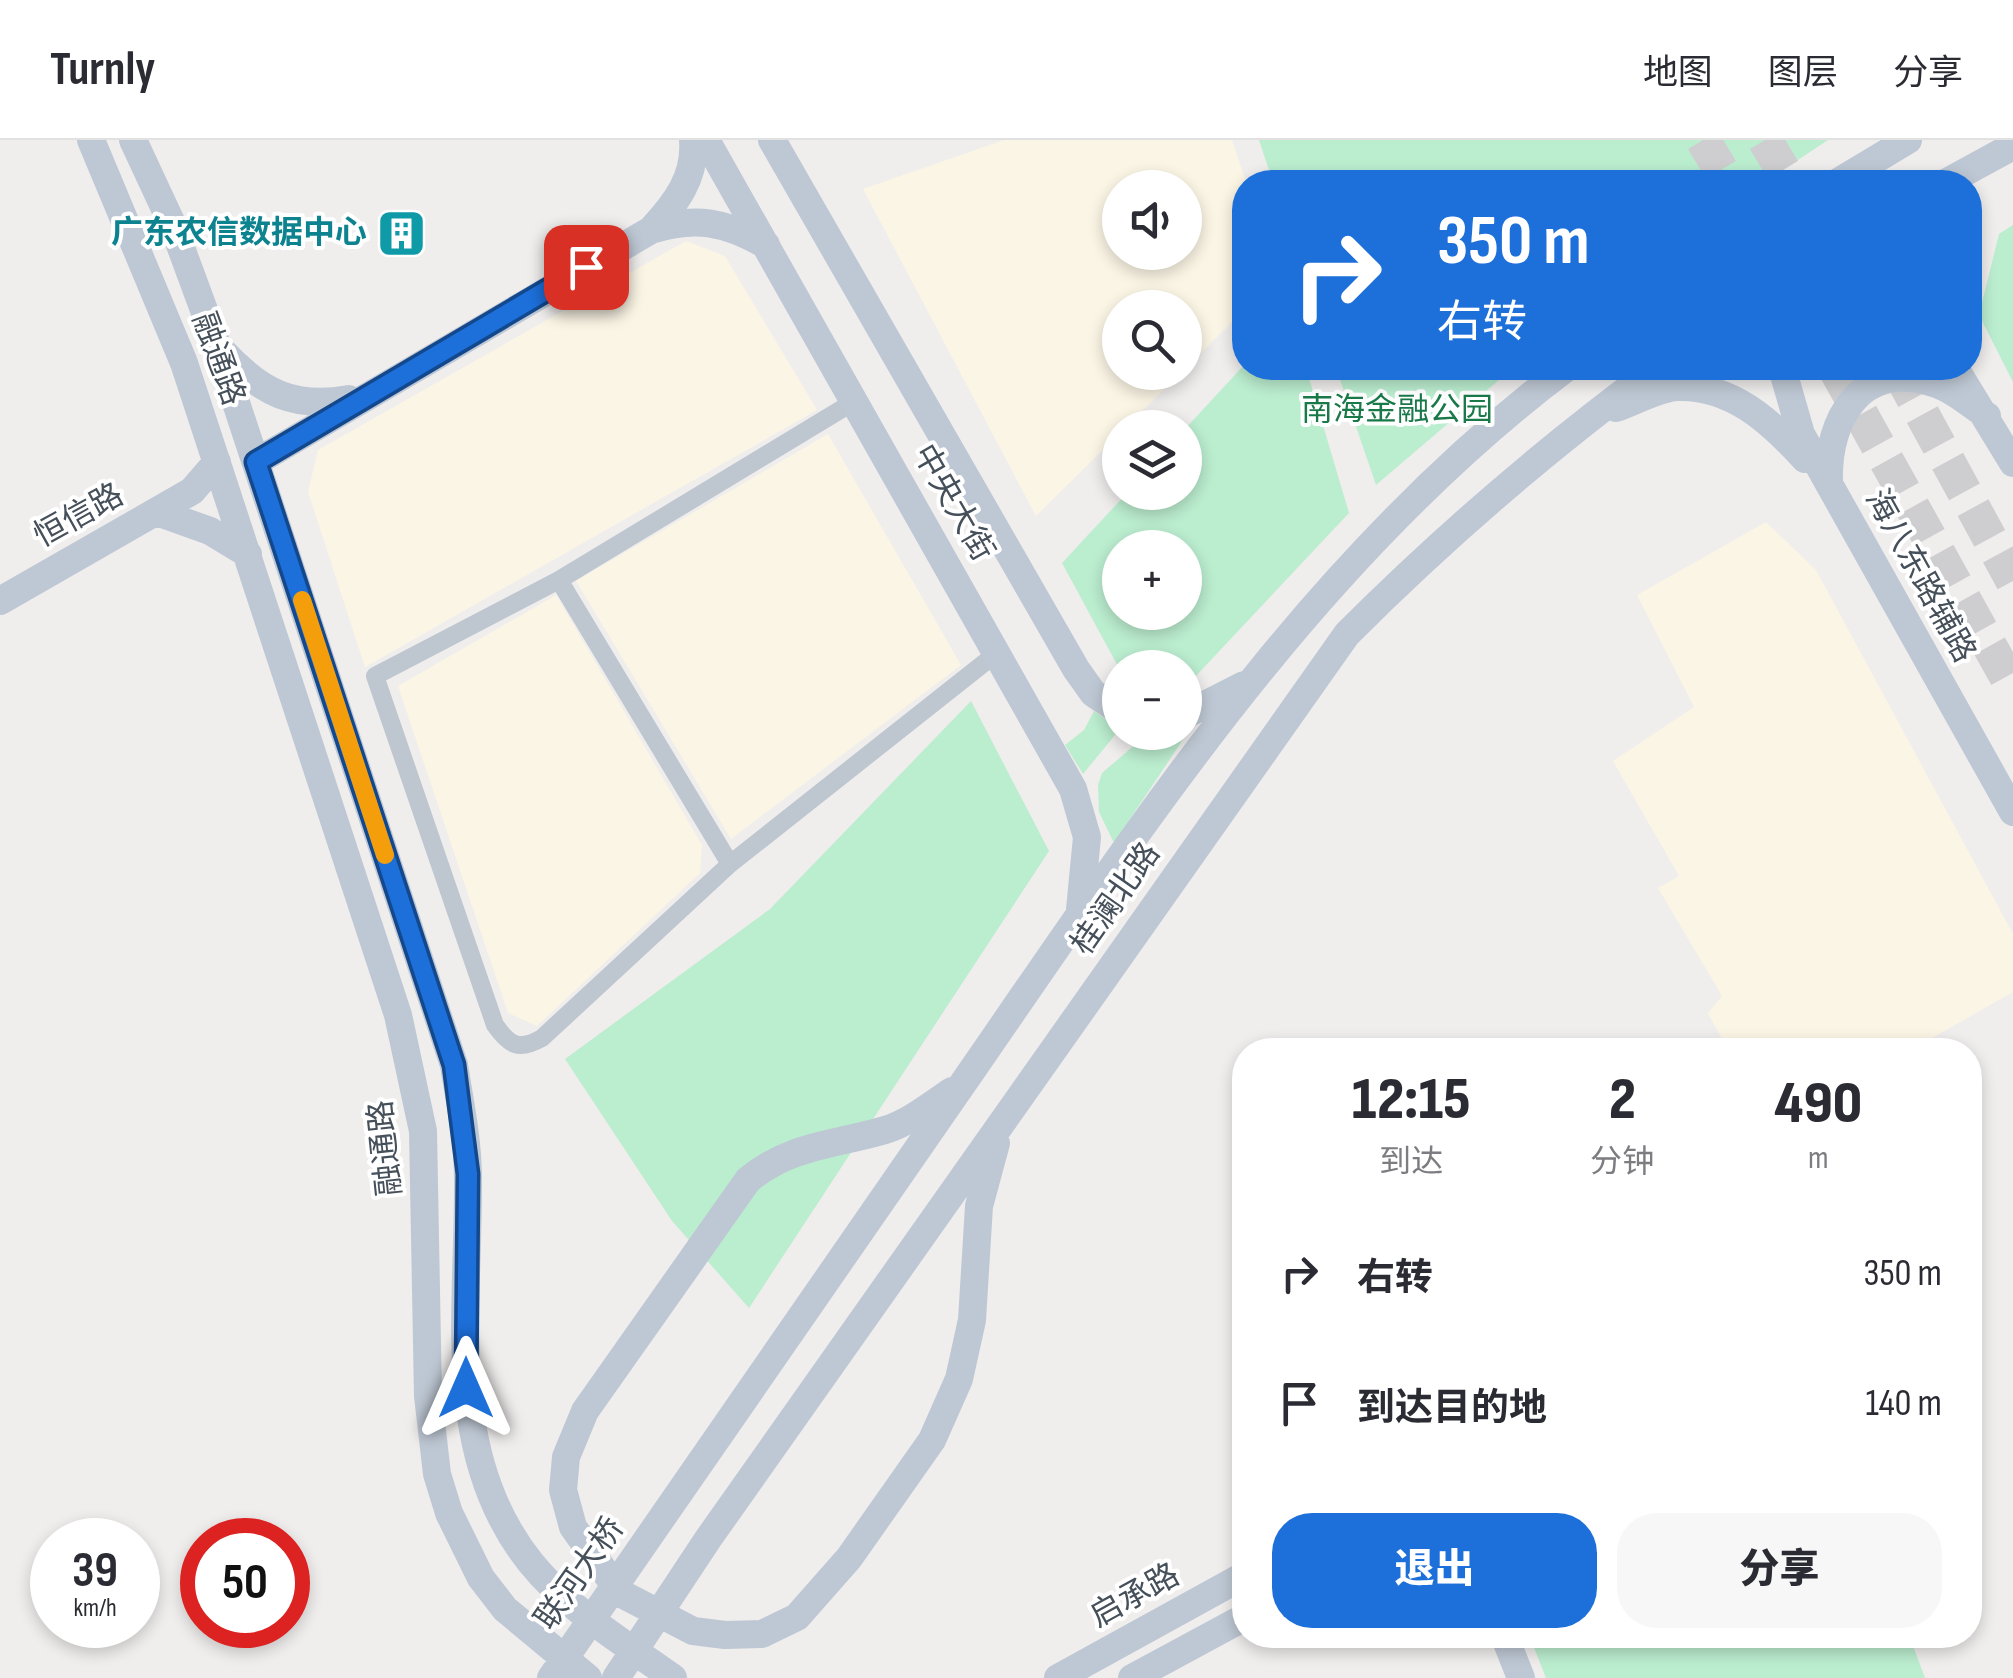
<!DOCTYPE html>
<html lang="zh">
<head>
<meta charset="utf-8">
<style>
  :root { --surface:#fff; --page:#f7f7f7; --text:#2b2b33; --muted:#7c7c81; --line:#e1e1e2; --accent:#1d6fd9 }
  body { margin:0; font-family:"Sofia Sans Condensed","Noto Sans SC",sans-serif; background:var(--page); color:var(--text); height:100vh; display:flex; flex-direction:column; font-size:38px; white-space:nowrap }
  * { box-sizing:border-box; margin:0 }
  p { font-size:32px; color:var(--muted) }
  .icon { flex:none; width:55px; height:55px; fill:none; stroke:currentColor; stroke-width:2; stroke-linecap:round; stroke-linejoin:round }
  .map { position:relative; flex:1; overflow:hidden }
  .drawer { position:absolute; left:1232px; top:898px; width:750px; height:610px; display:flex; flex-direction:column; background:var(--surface); border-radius:40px; box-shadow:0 5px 15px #0003 }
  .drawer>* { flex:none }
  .top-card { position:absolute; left:1232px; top:30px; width:750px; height:210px; border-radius:40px; box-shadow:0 5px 15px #0003; background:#1d6fd9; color:#fff; overflow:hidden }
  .controls { position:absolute; left:1102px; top:30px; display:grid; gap:20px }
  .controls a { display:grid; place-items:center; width:100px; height:100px; border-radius:50%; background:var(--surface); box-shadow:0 5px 15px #0003; font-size:50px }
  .speed { position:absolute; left:30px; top:1378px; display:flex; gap:20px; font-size:50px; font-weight:700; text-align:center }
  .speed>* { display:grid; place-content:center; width:130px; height:130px; border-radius:50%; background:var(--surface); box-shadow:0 5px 15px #0003; line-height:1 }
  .speed small { font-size:25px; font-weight:400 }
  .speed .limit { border:15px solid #d22; background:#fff; color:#111 }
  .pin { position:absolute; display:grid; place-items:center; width:85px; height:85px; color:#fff; margin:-42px; border-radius:20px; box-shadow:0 5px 15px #0006 }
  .me { position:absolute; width:110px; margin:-55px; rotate:0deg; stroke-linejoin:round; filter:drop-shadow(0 0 8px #0008) }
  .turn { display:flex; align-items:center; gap:35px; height:210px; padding:0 40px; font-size:45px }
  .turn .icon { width:130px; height:130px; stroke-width:2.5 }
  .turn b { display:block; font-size:70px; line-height:85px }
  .eta { display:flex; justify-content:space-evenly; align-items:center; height:170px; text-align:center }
  .eta b { font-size:60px; font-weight:800; line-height:70px }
  .cta { display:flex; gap:20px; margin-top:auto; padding:20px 40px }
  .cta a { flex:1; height:115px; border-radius:40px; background:var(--accent); color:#fff; font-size:40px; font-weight:800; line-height:115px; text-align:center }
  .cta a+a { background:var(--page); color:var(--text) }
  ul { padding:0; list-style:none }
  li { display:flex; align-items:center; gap:30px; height:130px; padding:0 40px }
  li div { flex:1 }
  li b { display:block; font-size:38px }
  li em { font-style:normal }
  header { display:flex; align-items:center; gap:60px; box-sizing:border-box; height:140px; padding:0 50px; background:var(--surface); border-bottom:2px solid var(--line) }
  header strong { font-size:48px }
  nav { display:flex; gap:55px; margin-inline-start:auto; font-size:35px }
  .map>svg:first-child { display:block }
  .commercial { fill:#fbf5e5; fill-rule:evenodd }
  .green { fill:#bbedcf; fill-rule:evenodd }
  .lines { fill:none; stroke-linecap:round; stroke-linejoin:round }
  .highway-tunnel { stroke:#ceced0; stroke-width:35; stroke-dasharray:35 18; stroke-linecap:butt }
  .street { stroke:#bec7cf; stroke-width:18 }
  .secondary { stroke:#bec8d4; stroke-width:28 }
  .route-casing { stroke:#13488d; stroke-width:25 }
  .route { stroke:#1d6fd9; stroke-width:18 }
  .slow { stroke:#f59e0b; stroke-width:18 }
  .labels { text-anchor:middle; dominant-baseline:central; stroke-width:8; stroke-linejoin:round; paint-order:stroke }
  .culture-label { font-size:32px; font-weight:bold; fill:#0d838f; stroke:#fff; text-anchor:end }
  .street-label { font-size:32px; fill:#46505a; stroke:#fff }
  .park-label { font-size:32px; fill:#197949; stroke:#fff }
</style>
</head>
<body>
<header>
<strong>Turnly</strong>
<nav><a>地图</a><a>图层</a><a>分享</a></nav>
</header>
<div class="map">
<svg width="2013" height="1538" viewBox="0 0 2013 1538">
  <rect width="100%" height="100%" fill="#f0eded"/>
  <path class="commercial" d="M 1004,0 L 1232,0 L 1246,42 L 1245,169 L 1185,229 L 1185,168 L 1120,168 L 1120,232 L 1181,233 L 1126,287 L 1120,288 L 1120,293 L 1036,376 L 863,49 ZM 1120,48 L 1185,48 L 1185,112 L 1120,112 Z
    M 686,101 L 725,116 L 817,270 L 365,527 L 308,352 L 318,310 Z
    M 828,294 L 961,525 L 731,699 L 576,441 Z
    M 1766,382 L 1816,430 L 2013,794 L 2013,852 L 1911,910 L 1728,910 L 1708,873 L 1722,856 L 1658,748 L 1679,736 L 1613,621 L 1694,567 L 1637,455 Z
    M 556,455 L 702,705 L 700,733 L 537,886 L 508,873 L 398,546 Z"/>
  <path class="green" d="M 1259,0 L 1828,0 L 1765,42 L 1273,42 Z
    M 2013,85 L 2013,242 L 1979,175 L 1999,94 Z
    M 1245,224 L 1245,228 L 1306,228 L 1349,373 L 1194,538 L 1185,540 L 1185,528 L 1120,530 L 1062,423 L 1127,353 L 1185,352 L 1185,289 ZM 1120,408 L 1185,408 L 1185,472 L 1120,472 Z
    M 1336,228 L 1513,228 L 1376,345 Z
    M 971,561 L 1049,711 L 749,1168 L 672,1081 L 565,919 L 770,769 Z
    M 1094,571 L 1120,589 L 1083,634 L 1065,605 L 1084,590 Z
    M 1188,592 L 1114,703 L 1099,672 L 1098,645 L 1102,633 L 1144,597 Z
    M 1529,1495 L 1909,1495 L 1925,1538 L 1546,1538 Z"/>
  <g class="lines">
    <path class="highway-tunnel" d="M 1703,0 L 1728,42
      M 1765,0 L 1790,42
      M 1835,228 L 2013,548
      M 1897,228 L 2013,441"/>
    <path class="street" d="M 855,261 L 559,440 L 730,724 L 998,512
      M 559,440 L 375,536 L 495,885 C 510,906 519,911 542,898 L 730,724"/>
    <path class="secondary" d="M 91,0 L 184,223 L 398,875 L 423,991 L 428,1256 L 437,1334 L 449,1373 L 481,1438 L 505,1469 L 588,1538
      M 133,0 L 173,86 L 218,208 L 454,925 C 460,963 468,1001 468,1039 C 469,1169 443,1314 531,1423 C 569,1470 624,1503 673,1538
      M 706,0 L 1073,649 L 1087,697 L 1080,769
      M 772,0 L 1076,529 L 1093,553 L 1120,571
      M 1838,42 L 1908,0
      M 1947,42 L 2013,6
      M 652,89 C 676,63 696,37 693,0
      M 224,213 C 262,253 294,269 349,259
      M 1782,228 L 1801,294 L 2013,672
      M 1955,228 L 2013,323
      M 1616,268 C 1634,262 1658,248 1677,247 C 1732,245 1771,282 1805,319
      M 256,322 L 651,90 C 696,76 726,82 766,105
      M 1829,342 C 1827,279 1861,220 1933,243 C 1953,249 1970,264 1987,276
      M 157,372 L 210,391 L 248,414
      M 0,461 L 192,351 L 217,322
      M 1185,575 L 1244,545
      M 952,951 C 932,964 909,983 885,990 C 834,1005 790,1005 748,1040 L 585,1271 L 566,1317 L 563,1350 L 573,1387 L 620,1453 L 693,1491 L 725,1495 L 762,1494 L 797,1477 L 849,1418 L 932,1300 L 959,1239 L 972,1180 L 979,1066 L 996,1003
      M 1504,1495 L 1521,1538
      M 551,1538 C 691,1334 834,1131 975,926 C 1149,674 1318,415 1566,228
      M 616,1538 L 708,1399 L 1347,494 C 1443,398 1546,309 1656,228
      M 1058,1538 L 1245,1435
      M 1132,1538 L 1245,1477"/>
  </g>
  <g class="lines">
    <defs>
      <path id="route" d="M 466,1248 L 468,1034 L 454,925 L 256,322 L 586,127"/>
    </defs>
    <use href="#route" class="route-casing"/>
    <use href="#route" class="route"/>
    <path class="slow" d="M 302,460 L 385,715"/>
  </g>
  <defs>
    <symbol id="building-square" viewBox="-11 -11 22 22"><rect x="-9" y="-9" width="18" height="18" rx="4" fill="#0f9aa8" stroke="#fff"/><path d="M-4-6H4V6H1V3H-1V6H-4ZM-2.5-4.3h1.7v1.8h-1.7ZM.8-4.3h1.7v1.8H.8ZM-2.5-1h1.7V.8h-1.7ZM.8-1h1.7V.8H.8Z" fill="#fff"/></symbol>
  </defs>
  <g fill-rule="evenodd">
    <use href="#building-square" x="374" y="66" width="55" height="55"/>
  </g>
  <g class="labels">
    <g class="culture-label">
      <text x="367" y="93">广东农信数据中心</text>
    </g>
    <g class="street-label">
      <text transform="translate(218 219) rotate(70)">融通路</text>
      <text transform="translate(953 363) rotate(60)">中央大街</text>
      <text transform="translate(79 376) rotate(-29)">恒信路</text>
      <text transform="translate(1920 436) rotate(61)">海八东路辅路</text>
      <text transform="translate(1116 759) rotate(-55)">桂澜北路</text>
      <text transform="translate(386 1008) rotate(-96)">融通路</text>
      <text transform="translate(580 1434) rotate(-55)">联河大桥</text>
      <text transform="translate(1135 1456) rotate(-29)">启承路</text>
    </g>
    <g class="park-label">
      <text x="1397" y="270">南海金融公园</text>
    </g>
  </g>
</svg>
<div class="controls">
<a><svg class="icon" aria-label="sound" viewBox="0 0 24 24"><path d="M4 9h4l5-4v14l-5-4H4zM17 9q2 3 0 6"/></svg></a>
<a><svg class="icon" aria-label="search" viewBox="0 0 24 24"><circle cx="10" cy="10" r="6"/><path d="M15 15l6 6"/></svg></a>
<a><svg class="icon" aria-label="layers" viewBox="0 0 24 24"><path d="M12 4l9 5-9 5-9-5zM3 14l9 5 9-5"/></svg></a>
<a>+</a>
<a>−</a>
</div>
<div class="speed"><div>39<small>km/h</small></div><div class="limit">50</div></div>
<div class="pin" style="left:586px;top:127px;background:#d93025"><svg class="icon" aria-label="arrive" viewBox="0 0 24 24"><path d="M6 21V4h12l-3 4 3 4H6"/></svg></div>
<svg class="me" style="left:466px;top:1248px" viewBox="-20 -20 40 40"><path d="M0-17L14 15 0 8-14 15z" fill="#1d6fd9" stroke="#fff" stroke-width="4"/></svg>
<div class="top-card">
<div class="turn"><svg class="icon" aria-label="right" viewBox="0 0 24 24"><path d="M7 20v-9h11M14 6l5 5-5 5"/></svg><div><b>350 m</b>右转</div></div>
</div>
<section class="drawer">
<div class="eta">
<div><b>12:15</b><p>到达</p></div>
<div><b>2</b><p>分钟</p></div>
<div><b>490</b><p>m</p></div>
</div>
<ul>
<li><svg class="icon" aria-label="right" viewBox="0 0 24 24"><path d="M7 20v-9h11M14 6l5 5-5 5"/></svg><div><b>右转</b></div><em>350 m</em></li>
<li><svg class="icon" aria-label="arrive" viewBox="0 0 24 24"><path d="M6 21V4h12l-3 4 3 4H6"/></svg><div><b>到达目的地</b></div><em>140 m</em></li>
</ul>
<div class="cta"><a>退出</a><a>分享</a></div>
</section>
</div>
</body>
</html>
